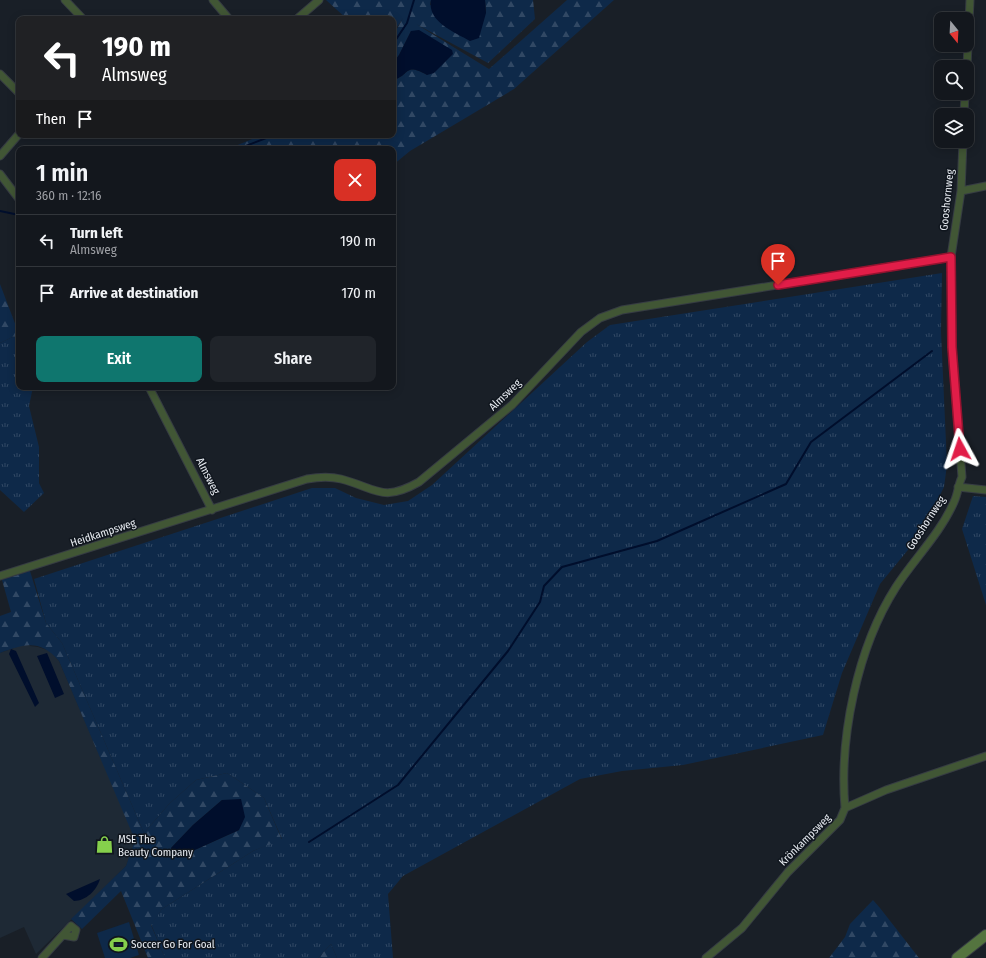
<!DOCTYPE html>
<html lang="en">
<head>
<meta charset="utf-8">
<style>
  :root { --surface:#13171d; --page:#20242a; --text:#f1f3f6; --muted:#9d9fa4; --line:#32363b; --accent:#0f766e }
  body { margin:0; font-family:"Fira Sans Condensed",sans-serif; background:var(--page); color:var(--text); height:100vh; display:flex; flex-direction:column; font-size:15px; white-space:nowrap }
  * { box-sizing:border-box; margin:0 }
  p { font-size:13px; color:var(--muted) }
  .icon { flex:none; width:22px; height:22px; fill:none; stroke:currentColor; stroke-width:2; stroke-linecap:round; stroke-linejoin:round }
  .map { position:relative; flex:1; overflow:hidden }
  .details { position:absolute; left:16px; top:146px; width:380px; height:244px; display:flex; flex-direction:column; background:var(--surface); border-radius:8px; box-shadow:0 2px 10px #0003,0 0 0 1px var(--line) }
  .details>* { flex:none }
  .hud { position:absolute; left:16px; top:16px; width:380px; height:122px; border-radius:8px; box-shadow:0 2px 10px #0003,0 0 0 1px var(--line); background:#202124; color:#fff; overflow:hidden }
  .needle { width:26px; rotate:162deg }
  .tools { position:absolute; left:934px; top:12px; display:grid; gap:8px }
  .tools a { display:grid; place-items:center; width:40px; height:40px; border-radius:8px; background:var(--surface); box-shadow:0 2px 10px #0003,0 0 0 1px var(--line); font-size:20px }
  .pin { position:absolute; display:grid; place-items:center; width:34px; height:34px; color:#fff; margin:-41px -17px; border-radius:50% 50% 50% 0; rotate:-45deg; box-shadow:0 0 4px #0007 }
  .pin .icon { rotate:45deg }
  .me { position:absolute; width:44px; margin:-22px; rotate:355deg; stroke-linejoin:round; filter:drop-shadow(0 0 3px #0008) }
  .turn { display:flex; align-items:center; gap:14px; height:84px; padding:0 20px; font-size:18px }
  .turn .icon { width:52px; height:52px; stroke-width:2.5 }
  .turn b { display:block; font-size:28px; line-height:34px }
  .then { display:flex; align-items:center; height:38px; padding:0 20px; background:#0003; gap:8px; font-size:15px }
  .round { display:grid; place-items:center; flex:none; width:42px; height:42px; border-radius:8px; background:var(--page) }
  .head { display:flex; align-items:center; justify-content:space-between; height:68px; padding:0 20px }
  h1 { font-size:24px; font-weight:600; line-height:30px }
  .action { display:flex; gap:8px; margin-top:auto; padding:8px 20px }
  .action a { flex:1; height:46px; border-radius:8px; background:var(--accent); color:#fff; font-size:16px; font-weight:600; line-height:46px; text-align:center }
  .action a+a { background:var(--page); color:var(--text) }
  ul { padding:0; list-style:none }
  li { display:flex; align-items:center; gap:12px; height:52px; padding:0 20px; border-top:1px solid var(--line) }
  li div { flex:1 }
  li b { display:block; font-size:15px }
  li em { font-style:normal }
  .map>svg:first-child { display:block }
  .built { fill:#1e2935 }
  .grass { fill:url(#grass-tufts) }
  .forest { fill:url(#forest-firs); fill-rule:evenodd }
  .pitch { fill:#0e2949 }
  .water { fill:#000e2c }
  .lines { fill:none; stroke-linecap:round; stroke-linejoin:round }
  .stream { stroke:#000e2c; stroke-width:2 }
  .street-casing { stroke:#363c43; stroke-width:9 }
  .secondary-casing { stroke:#363c43; stroke-width:12 }
  .street { stroke:#415635; stroke-width:7 }
  .secondary { stroke:#54743f; stroke-width:10 }
  .route-casing { stroke:#92132f; stroke-width:10 }
  .route { stroke:#e11d48; stroke-width:7 }
  .labels { text-anchor:middle; dominant-baseline:central; stroke-width:3; stroke-linejoin:round; paint-order:stroke }
  .street-label { font-size:11px; fill:#e8ecf2; stroke:#10161e }
  .poi-label { font-size:11px; fill:#e8ecf2; stroke:#10161e; text-anchor:start }
</style>
</head>
<body>
<div class="map">
<svg width="986" height="958" viewBox="0 0 986 958">
  <defs>
    <pattern id="grass-tufts" width="24" height="20" patternUnits="userSpaceOnUse"><rect width="24" height="20" fill="#0e2949"/><path d="M3 7l-1-3M5 7V3M7 7l1-3M15 17l-1-3M17 17v-4M19 17l1-3" fill="none" stroke="#314864"/></pattern>
    <pattern id="forest-firs" width="22" height="20" patternUnits="userSpaceOnUse"><rect width="22" height="20" fill="#0e2949"/><path d="M5 1l3.5 6h-7zM16 11l3.5 6h-7z" fill="#314864"/></pattern>
  </defs>
  <rect width="100%" height="100%" fill="#191f27"/>
  <path class="built" d="M 22,645 L 38,647 L 50,651 L 59,661 L 136,840 L 126,866 L 36,954 L 24,927 L 0,938 L 0,653 Z"/>
  <path class="grass" d="M 942,273 L 941,331 L 947,465 L 944,487 L 921,534 L 880,584 L 842,673 L 823,735 L 683,765 L 622,771 L 580,779 L 403,876 L 388,894 L 393,958 L 337,958 L 331,944 L 318,958 L 165,958 L 151,924 L 162,909 L 253,851 L 282,839 L 264,798 L 227,773 L 196,780 L 169,804 L 144,833 L 62,643 L 46,623 L 34,579 L 312,488 L 335,488 L 356,498 L 384,505 L 408,501 L 432,485 L 587,342 L 610,325 Z
    M 19,334 L 19,387 L 33,387 L 29,406 L 39,447 L 39,483 L 44,493 L 24,512 L 0,490 L 0,343 Z
    M 973,496 L 986,497 L 986,605 L 962,529 Z"/>
  <path class="forest" d="M 326,0 L 431,0 L 430,5 L 486,13 L 485,0 L 533,0 L 535,19 L 488,63 L 416,24 L 489,69 L 567,0 L 614,0 L 514,89 L 410,151 L 393,165 L 393,149 L 228,149 L 262,135 L 393,135 L 393,80 C 410,76 404,62 427,75 L 411,31 L 399,55 L 393,63 L 393,36 L 403,18 L 393,33 L 393,19 L 347,19 Z
    M 0,284 L 19,334 L 0,343 Z
    M 30,571 L 46,623 L 62,643 L 144,833 L 169,804 L 196,780 L 227,773 L 264,798 L 282,840 L 253,851 L 162,909 L 151,925 L 165,958 L 148,958 L 121,891 L 82,929 L 71,919 L 126,866 L 135,840 L 59,661 C 40,639 25,644 0,653 L 0,616 L 11,612 L 2,580 ZM 222,800 L 239,830 L 177,858 L 171,848 L 193,825 Z
    M 873,900 L 880,908 L 919,958 L 829,958 L 845,937 L 850,924 Z
    M 331,944 L 337,958 L 318,958 Z"/>
  <path class="pitch" d="M 129,922 L 139,955 L 130,958 L 105,958 L 97,933 Z"/>
  <path class="water" d="M 431,0 L 485,0 L 486,13 L 479,38 L 470,41 C 455,32 427,22 431,0 Z
    M 419,30 L 452,50 L 453,54 L 434,73 L 427,75 C 404,62 410,76 393,80 L 393,63 L 399,55 L 411,31 Z
    M 11,649 L 16,651 L 39,703 L 35,707 L 9,654 Z
    M 47,653 L 64,694 L 55,698 L 37,656 Z
    M 241,799 L 245,817 L 239,830 L 177,858 L 171,848 L 193,825 L 222,800 Z
    M 100,879 C 97,890 86,901 74,901 L 66,894 Z"/>
  <g class="lines">
    <path class="stream" d="M 393,44 L 407,23 L 414,0
      M 238,149 L 274,135
      M 0,211 L 19,215
      M 309,842 L 398,785 L 508,651 L 540,602 L 544,586 L 562,567 L 657,541 L 786,484 L 811,442 L 932,351"/>
    <defs>
      <path id="street" d="M 65,0 L 83,19
        M 213,0 L 229,19
        M 297,19 L 319,0
        M 967,67 L 970,0
        M 0,74 L 19,93
        M 964,115 L 965,93
        M 0,156 L 19,134
        M 0,174 L 19,199
        M 961,191 L 986,186
        M 149,387 L 212,510
        M 958,487 L 986,490
        M 0,576 L 307,479 C 318,477 329,476 341,479 C 376,488 382,503 419,482 L 512,405 L 581,332 L 600,318 L 622,310 L 951,257
        M 845,808 C 839,738 857,648 896,587 C 914,559 940,534 954,502 C 958,494 958,485 962,477 L 952,347 L 951,257 L 961,191 L 963,141
        M 42,958 L 71,926 L 76,930 L 74,937 L 63,935
        M 706,958 L 742,928 L 788,872 L 840,820 L 845,808 L 886,790 L 986,756"/>
      <path id="secondary" d="M 957,958 L 986,935"/>
    </defs>
    <use href="#street" class="street-casing"/>
    <use href="#secondary" class="secondary-casing"/>
    <use href="#street" class="street"/>
    <use href="#secondary" class="secondary"/>
  </g>
  <g class="lines">
    <defs>
      <path id="route" d="M 778,285 L 951,257 L 952,347 L 960,449"/>
    </defs>
    <use href="#route" class="route-casing"/>
    <use href="#route" class="route"/>
  </g>
  <defs>
    <symbol id="shop-bare" viewBox="-9 -9 18 18"><path d="M-5-2.5h2.3a2.7 3.5 0 0 1 5.4 0H5L5.5 6h-11ZM-1.5-2.5h3a1.5 2.3 0 0 0-3 0Z" fill="#85cf4c" stroke="#10161e" stroke-width="2.5" paint-order="stroke"/></symbol>
    <symbol id="stadium-bare" viewBox="-9 -9 18 18"><path d="M0-5a6.5 5 0 1 0 0 10a6.5 5 0 1 0 0-10ZM-3.5-1.8h7v3.6h-7Z" fill="#85cf4c" stroke="#10161e" stroke-width="2.5" paint-order="stroke"/></symbol>
  </defs>
  <g fill-rule="evenodd">
    <use href="#shop-bare" x="92" y="832" width="25" height="25"/>
    <use href="#stadium-bare" x="106" y="932" width="25" height="25"/>
  </g>
  <g class="labels">
    <g class="street-label">
      <text transform="translate(947 200) rotate(-84)">Gooshornweg</text>
      <text transform="translate(505 395) rotate(-44)">Almsweg</text>
      <text transform="translate(208 476) rotate(63)">Almsweg</text>
      <text transform="translate(926 523) rotate(-57)">Gooshornweg</text>
      <text transform="translate(103 533) rotate(-18)">Heidkampsweg</text>
      <text transform="translate(805 840) rotate(-45)">Krönkampsweg</text>
    </g>
    <g class="poi-label">
      <text x="118" y="839">MSE The<tspan x="118" dy="13">Beauty Company</tspan></text>
      <text x="131" y="944">Soccer Go For Goal</text>
    </g>
  </g>
</svg>
<div class="tools">
<a><svg class="needle" viewBox="-14 -14 28 28"><path d="M0-13l5 13h-10z" fill="#e53935"/><path d="M0 13l5-13h-10z" fill="#9d9fa4"/></svg></a>
<a><svg class="icon" aria-label="search" viewBox="0 0 24 24"><circle cx="10" cy="10" r="6"/><path d="M15 15l6 6"/></svg></a>
<a><svg class="icon" aria-label="layers" viewBox="0 0 24 24"><path d="M12 4l9 5-9 5-9-5zM3 14l9 5 9-5"/></svg></a>
</div>
<div class="pin" style="left:778px;top:285px;background:#d93025"><svg class="icon" aria-label="arrive" viewBox="0 0 24 24"><path d="M6 21V4h12l-3 4 3 4H6"/></svg></div>
<svg class="me" style="left:960px;top:449px" viewBox="-20 -20 40 40"><path d="M0-17L14 15 0 8-14 15z" fill="#e11d48" stroke="#fff" stroke-width="4"/></svg>
<div class="hud">
<div class="turn"><svg class="icon" aria-label="left" viewBox="0 0 24 24"><path d="M17 20v-9H6M10 6l-5 5 5 5"/></svg><div><b>190 m</b>Almsweg</div></div>
<div class="then">Then<svg class="icon" aria-label="arrive" viewBox="0 0 24 24"><path d="M6 21V4h12l-3 4 3 4H6"/></svg></div>
</div>
<section class="details">
<div class="head"><div><h1>1 min</h1><p>360 m · 12:16</p></div><a class="round" style="background:#d93025;color:#fff"><svg class="icon" aria-label="close" viewBox="0 0 24 24"><path d="M6 6l12 12M18 6L6 18"/></svg></a></div>
<ul>
<li><svg class="icon" aria-label="left" viewBox="0 0 24 24"><path d="M17 20v-9H6M10 6l-5 5 5 5"/></svg><div><b>Turn left</b><p>Almsweg</p></div><em>190 m</em></li>
<li><svg class="icon" aria-label="arrive" viewBox="0 0 24 24"><path d="M6 21V4h12l-3 4 3 4H6"/></svg><div><b>Arrive at destination</b></div><em>170 m</em></li>
</ul>
<div class="action"><a>Exit</a><a>Share</a></div>
</section>
</div>
</body>
</html>
